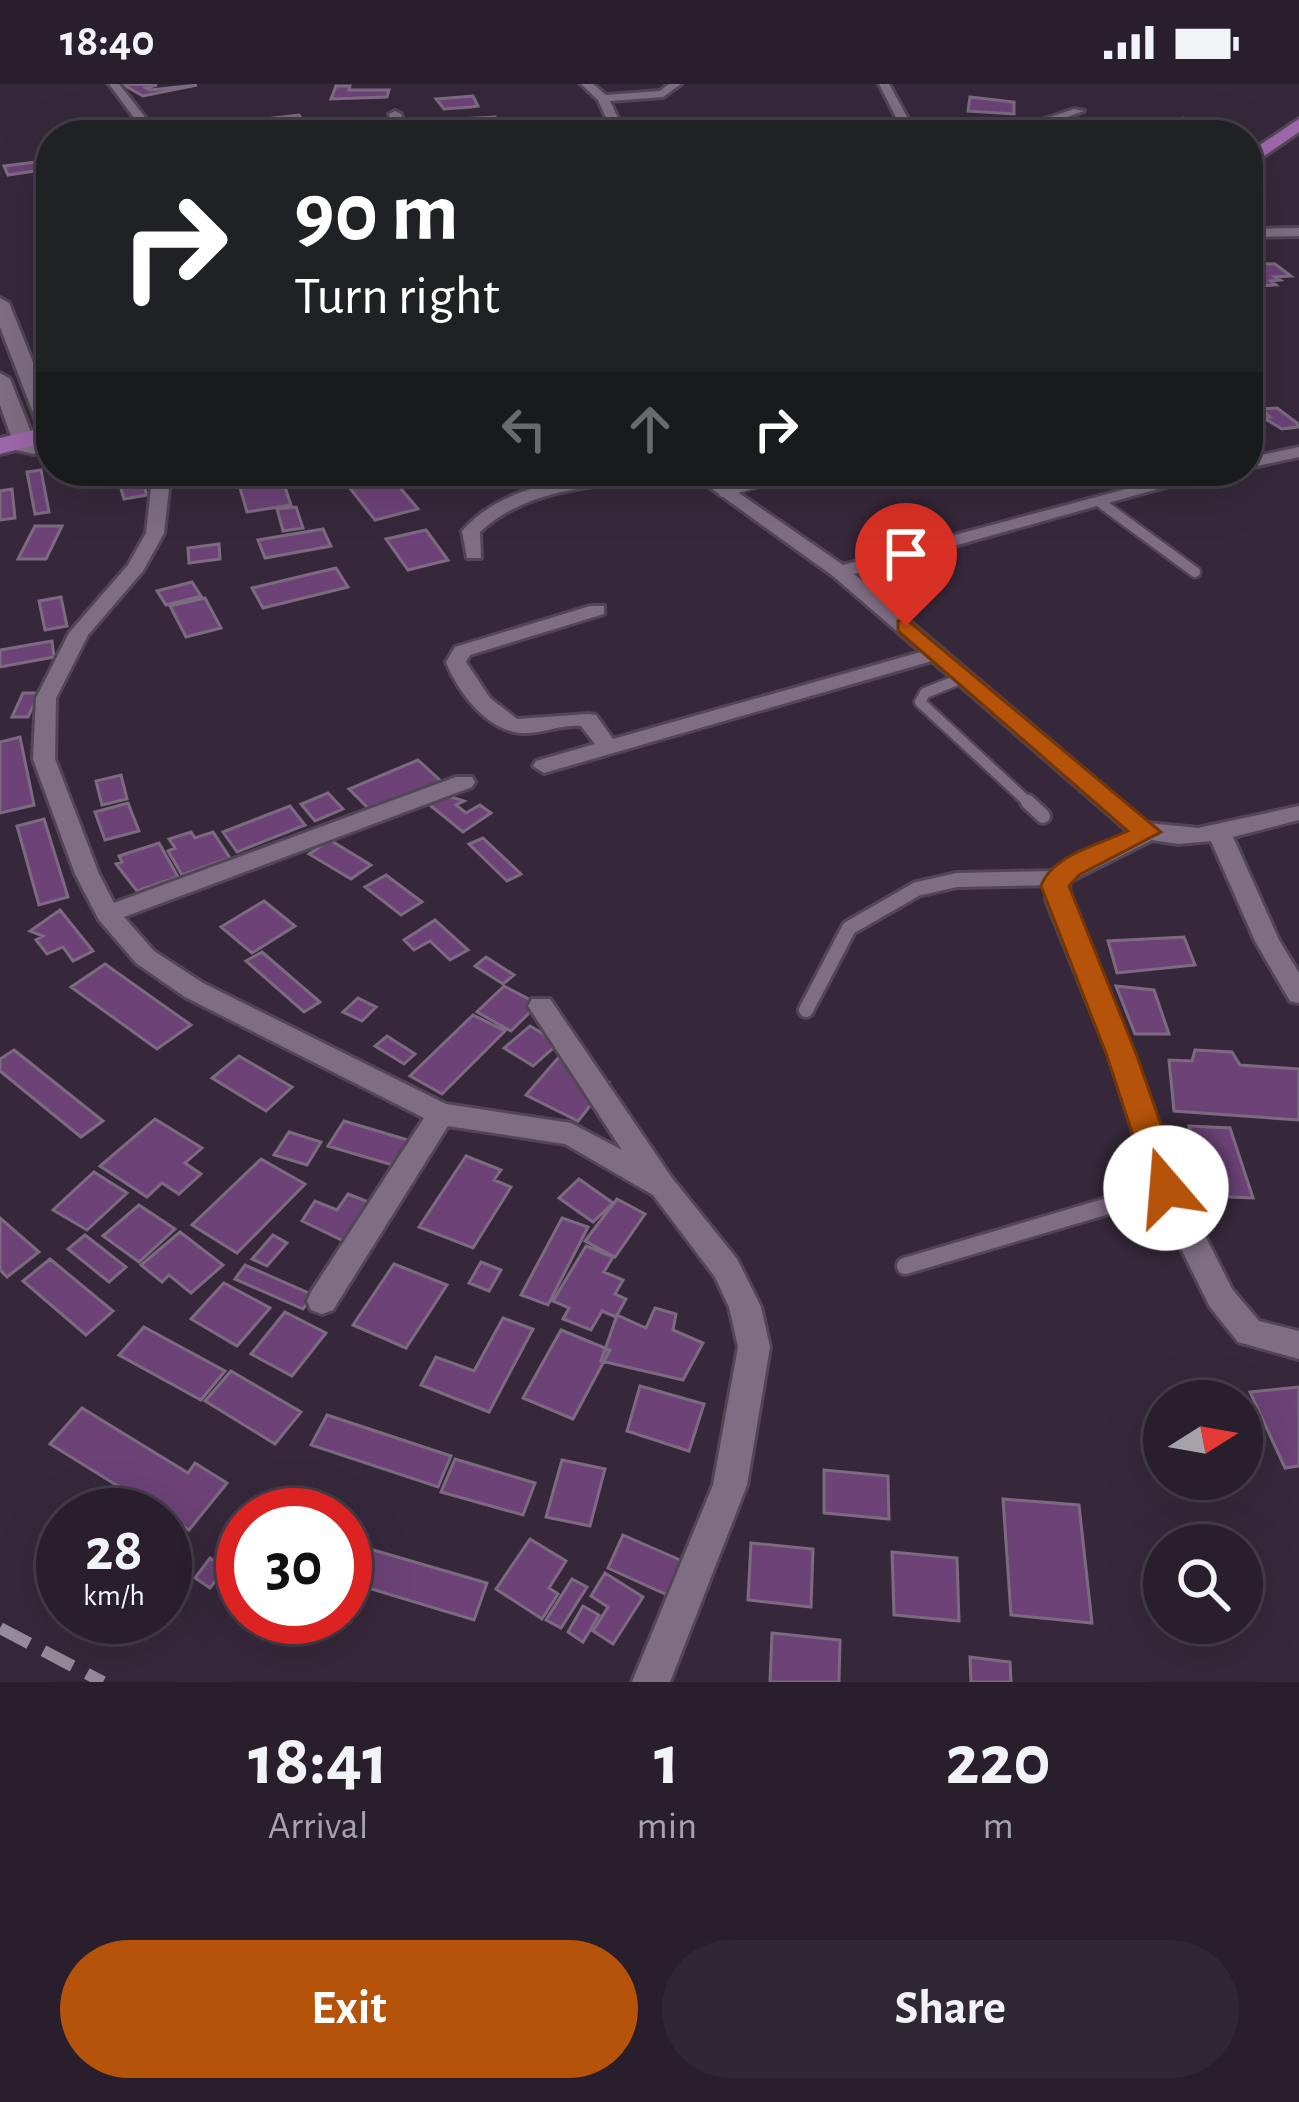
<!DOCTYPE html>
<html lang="en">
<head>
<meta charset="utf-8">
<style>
  :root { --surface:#281e2c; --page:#302734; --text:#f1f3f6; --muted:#a5a2a9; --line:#443c48; --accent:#b45309 }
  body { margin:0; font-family:"Alegreya Sans",sans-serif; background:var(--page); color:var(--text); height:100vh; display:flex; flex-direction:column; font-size:45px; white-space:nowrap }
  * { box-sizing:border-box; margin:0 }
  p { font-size:39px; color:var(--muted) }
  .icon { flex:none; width:66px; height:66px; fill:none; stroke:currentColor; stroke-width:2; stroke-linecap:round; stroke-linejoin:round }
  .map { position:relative; height:1598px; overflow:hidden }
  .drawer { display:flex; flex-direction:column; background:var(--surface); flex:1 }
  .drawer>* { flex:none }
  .top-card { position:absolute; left:36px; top:36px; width:1227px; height:366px; border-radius:48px; box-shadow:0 12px 48px #0002,0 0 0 3px var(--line); background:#202124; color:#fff; overflow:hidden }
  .needle { width:78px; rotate:79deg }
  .buttons { position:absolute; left:1143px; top:1296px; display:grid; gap:24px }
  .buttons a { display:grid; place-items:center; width:120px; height:120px; border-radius:50%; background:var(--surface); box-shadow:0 12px 48px #0002,0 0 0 3px var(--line); font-size:60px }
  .speed { position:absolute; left:36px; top:1404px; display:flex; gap:24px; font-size:60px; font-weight:700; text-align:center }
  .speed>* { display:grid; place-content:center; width:156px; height:156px; border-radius:50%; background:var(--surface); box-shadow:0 12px 48px #0002,0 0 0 3px var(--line); line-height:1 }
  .speed small { font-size:30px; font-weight:400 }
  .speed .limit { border:18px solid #d22; background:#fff; color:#111 }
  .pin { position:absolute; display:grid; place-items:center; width:102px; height:102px; color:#fff; margin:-123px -51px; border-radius:50% 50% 50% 0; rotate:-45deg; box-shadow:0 0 12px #0007 }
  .pin .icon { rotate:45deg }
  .me { position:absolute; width:132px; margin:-66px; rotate:342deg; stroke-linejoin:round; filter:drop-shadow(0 0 9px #0008) }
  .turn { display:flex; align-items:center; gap:42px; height:252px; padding:0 60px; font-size:54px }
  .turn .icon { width:156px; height:156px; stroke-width:2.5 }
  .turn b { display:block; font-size:84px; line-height:102px }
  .lanes { display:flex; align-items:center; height:114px; padding:0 60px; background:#0003; justify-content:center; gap:60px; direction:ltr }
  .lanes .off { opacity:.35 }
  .eta { display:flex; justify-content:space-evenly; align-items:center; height:204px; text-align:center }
  .eta b { font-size:72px; font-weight:600; line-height:84px }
  .action { display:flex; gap:24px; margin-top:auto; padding:24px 60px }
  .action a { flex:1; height:138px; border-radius:72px; background:var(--accent); color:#fff; font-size:48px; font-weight:600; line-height:138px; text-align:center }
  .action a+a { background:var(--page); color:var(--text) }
  .status { display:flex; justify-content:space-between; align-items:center; height:84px; padding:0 60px; background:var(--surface); direction:ltr }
  .status svg { height:33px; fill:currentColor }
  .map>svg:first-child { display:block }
  .building { fill:#6c4277; stroke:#7c6b80; stroke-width:3 }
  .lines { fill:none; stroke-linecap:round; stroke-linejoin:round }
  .service-far3-casing { stroke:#524656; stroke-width:12 }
  .service-far2-casing { stroke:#524656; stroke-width:15 }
  .service-far1-casing { stroke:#524656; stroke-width:20 }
  .service-casing { stroke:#524656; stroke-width:22 }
  .minor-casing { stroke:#524656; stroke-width:6 }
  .tertiary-casing { stroke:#524656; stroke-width:6 }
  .primary-casing { stroke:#524656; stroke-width:6 }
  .service-far3 { stroke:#7f6e83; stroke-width:8 }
  .service-far2 { stroke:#7f6e83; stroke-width:10 }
  .service-far1 { stroke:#7f6e83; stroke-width:14 }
  .service { stroke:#7f6e83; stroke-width:16 }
  .minor { fill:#7f6e83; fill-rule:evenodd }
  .tertiary { fill:#7f6e83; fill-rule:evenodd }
  .primary { fill:#9e67ac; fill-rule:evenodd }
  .rail { stroke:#968b9a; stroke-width:12; stroke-dasharray:33 16; stroke-linecap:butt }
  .route { fill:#b45309; stroke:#753606; stroke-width:3 }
</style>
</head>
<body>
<div class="status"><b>18:40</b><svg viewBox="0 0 49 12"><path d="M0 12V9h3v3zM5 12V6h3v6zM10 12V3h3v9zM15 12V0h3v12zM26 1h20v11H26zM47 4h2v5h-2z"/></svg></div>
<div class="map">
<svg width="1299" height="1598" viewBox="0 0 1299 1598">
  <rect width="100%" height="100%" fill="#36283a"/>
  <path class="building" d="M 122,0 L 157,1 L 146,4 L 150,6 L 197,1 L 143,12 Z
    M 336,2 L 350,2 L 349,6 L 389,6 L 387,13 L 331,15 Z
    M 473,12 L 478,22 L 471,23 L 444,25 L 436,15 Z
    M 970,13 L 1014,18 L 1014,30 L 968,27 Z
    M 299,31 L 303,37 L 185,51 L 164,47 Z
    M 495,33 L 497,43 L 512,42 L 515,49 L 463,51 L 460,35 Z
    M 1183,34 L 1203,39 L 1223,41 L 1209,47 L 1216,49 L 1210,51 L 1184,51 L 1158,43 Z
    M 364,41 L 364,48 L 308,51 L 307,44 Z
    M 43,77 L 48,85 L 8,91 L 4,82 Z
    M 1248,179 L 1275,180 L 1291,192 L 1275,193 L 1280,196 L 1271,197 L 1276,201 L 1258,202 L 1248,198 Z
    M 1277,324 L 1297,339 L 1298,343 L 1282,345 L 1264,334 L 1270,333 L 1261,325 Z
    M 41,386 L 49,428 L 35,430 L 27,388 Z
    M 116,387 L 139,387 L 147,411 L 124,415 Z
    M 394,387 L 403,398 L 396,399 L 418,425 L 375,436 L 341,393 L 352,397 Z
    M 510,387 L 559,387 L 563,391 L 521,401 Z
    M 283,397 L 291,421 L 247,428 L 240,404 Z
    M 12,405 L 15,434 L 0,436 L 0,407 Z
    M 296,423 L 303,444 L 283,447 L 277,425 Z
    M 35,442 L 62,442 L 46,475 L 18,475 Z
    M 323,445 L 331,462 L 265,474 L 258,456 Z
    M 426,446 L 448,476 L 408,486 L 386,455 Z
    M 219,460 L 220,475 L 189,479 L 188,464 Z
    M 336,484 L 348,503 L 263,524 L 252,504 Z
    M 192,498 L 201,512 L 166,521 L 157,507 Z
    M 61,513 L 67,542 L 45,546 L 39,517 Z
    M 205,514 L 221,544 L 186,553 L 170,522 Z
    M 52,557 L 54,573 L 0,583 L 0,566 Z
    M 23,609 L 39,609 L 28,633 L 12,633 Z
    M 20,653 L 34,721 L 0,729 L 0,658 Z
    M 418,676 L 442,698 L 373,729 L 349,705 Z
    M 121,691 L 127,715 L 102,721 L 96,697 Z
    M 328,709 L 343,725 L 315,737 L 301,720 Z
    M 442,710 L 464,717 L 456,721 L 466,729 L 480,721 L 491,729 L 463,748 L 426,718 Z
    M 128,719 L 139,747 L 105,756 L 95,728 Z
    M 290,722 L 305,741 L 237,768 L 223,748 Z
    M 44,735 L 68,813 L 39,821 L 17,742 Z
    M 191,748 L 195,754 L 213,748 L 230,774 L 182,791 L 168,767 L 175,764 L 169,755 Z
    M 483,754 L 521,790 L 507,797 L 469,760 Z
    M 330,756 L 371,781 L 351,795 L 309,770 Z
    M 159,759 L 178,793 L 137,807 L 116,780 L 122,778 L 119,772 Z
    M 386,791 L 422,818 L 401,831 L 365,803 Z
    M 264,817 L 295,842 L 252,869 L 221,843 Z
    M 60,826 L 93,867 L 73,877 L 63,863 L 47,870 L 36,856 L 43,852 L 30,847 Z
    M 435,836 L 468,866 L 450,876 L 430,857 L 414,866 L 404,856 Z
    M 1184,853 L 1195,881 L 1117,889 L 1108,857 Z
    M 262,868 L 320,918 L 304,928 L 246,877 Z
    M 486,873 L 514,891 L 503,900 L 475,882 Z
    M 105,880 L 191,941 L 157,965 L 71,903 Z
    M 504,902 L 538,920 L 511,947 L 477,928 Z
    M 1116,902 L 1154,906 L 1169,950 L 1135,950 Z
    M 358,914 L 376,923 L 362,937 L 343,928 Z
    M 473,931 L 505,947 L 442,1010 L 410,992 Z
    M 530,942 L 559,959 L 533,982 L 504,964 Z
    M 387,952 L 415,970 L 404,980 L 375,962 Z
    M 14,966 L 103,1037 L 81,1053 L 0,987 L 0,975 Z
    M 1195,966 L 1232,968 L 1240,981 L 1299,985 L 1299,1036 L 1174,1027 L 1169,976 L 1192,977 Z
    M 239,972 L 292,1003 L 266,1027 L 212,994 Z
    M 558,974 L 609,998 L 578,1037 L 526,1011 Z
    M 155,1035 L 202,1064 L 185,1079 L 201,1090 L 179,1110 L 162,1099 L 147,1113 L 100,1082 Z
    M 344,1037 L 411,1057 L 396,1082 L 328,1062 Z
    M 1189,1042 L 1230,1044 L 1253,1114 L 1208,1112 Z
    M 289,1048 L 321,1058 L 307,1081 L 274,1071 Z
    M 466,1072 L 501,1086 L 494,1096 L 511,1103 L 473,1164 L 419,1143 Z
    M 261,1075 L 305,1100 L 237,1169 L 192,1141 Z
    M 94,1088 L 127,1109 L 87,1146 L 53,1126 Z
    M 579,1095 L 613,1119 L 593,1138 L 559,1114 Z
    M 348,1110 L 376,1121 L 350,1160 L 302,1137 L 315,1117 L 337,1126 Z
    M 617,1115 L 645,1130 L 615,1173 L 585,1157 Z
    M 139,1121 L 175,1145 L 139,1178 L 103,1152 Z
    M 0,1134 L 39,1168 L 7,1193 L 0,1186 Z
    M 562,1134 L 588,1143 L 548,1221 L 521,1211 Z
    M 180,1148 L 223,1181 L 191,1209 L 169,1191 L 162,1198 L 141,1181 Z
    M 85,1151 L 126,1183 L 109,1198 L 68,1165 Z
    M 273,1151 L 287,1159 L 267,1182 L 252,1175 Z
    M 586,1162 L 613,1173 L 604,1188 L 623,1196 L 615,1210 L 626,1215 L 616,1233 L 602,1227 L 591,1246 L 563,1235 L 569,1224 L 553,1217 Z
    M 50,1175 L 113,1227 L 86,1251 L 23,1197 Z
    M 481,1178 L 501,1186 L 489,1207 L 469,1199 Z
    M 394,1180 L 447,1201 L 406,1264 L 353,1241 Z
    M 245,1181 L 313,1211 L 303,1225 L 235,1195 Z
    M 224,1199 L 270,1224 L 237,1262 L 191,1235 Z
    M 655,1224 L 676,1230 L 673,1246 L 703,1259 L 683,1296 L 601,1277 L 617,1231 L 646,1244 Z
    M 285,1228 L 326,1249 L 292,1292 L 251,1270 Z
    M 503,1234 L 533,1245 L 489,1328 L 421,1301 L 436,1273 L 474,1287 Z
    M 144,1243 L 225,1287 L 201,1316 L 119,1271 Z
    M 561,1246 L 610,1266 L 573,1335 L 523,1314 Z
    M 231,1287 L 301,1328 L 275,1360 L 205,1317 Z
    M 640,1302 L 704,1320 L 689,1367 L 627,1347 Z
    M 1299,1303 L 1299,1382 L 1285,1384 L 1250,1308 Z
    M 82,1324 L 188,1389 L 195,1379 L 227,1399 L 189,1446 L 50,1360 Z
    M 327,1331 L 451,1372 L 438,1403 L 311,1361 Z
    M 455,1375 L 535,1399 L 523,1431 L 441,1408 Z
    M 562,1376 L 605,1385 L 590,1442 L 546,1433 Z
    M 824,1386 L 888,1392 L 889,1435 L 824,1429 Z
    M 1003,1415 L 1079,1421 L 1092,1539 L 1011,1531 Z
    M 623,1451 L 689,1480 L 674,1514 L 608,1484 Z
    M 530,1455 L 566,1477 L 549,1504 L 558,1510 L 542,1535 L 496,1505 Z
    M 751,1459 L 813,1465 L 811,1523 L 748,1516 Z
    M 356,1461 L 487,1499 L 474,1536 L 345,1497 Z
    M 892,1468 L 957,1474 L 959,1537 L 894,1531 Z
    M 210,1474 L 225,1484 L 210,1504 L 195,1494 Z
    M 605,1489 L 643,1513 L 613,1560 L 593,1547 L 608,1523 L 591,1512 Z
    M 572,1495 L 587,1503 L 561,1544 L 546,1536 Z
    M 583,1522 L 599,1531 L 583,1558 L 568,1548 Z
    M 772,1549 L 840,1556 L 839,1598 L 770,1598 Z
    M 970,1573 L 1010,1578 L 1011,1598 L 971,1598 Z"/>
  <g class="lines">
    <defs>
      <path id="service-far3" d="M 723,409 L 800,387"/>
      <path id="service-far2" d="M 1101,419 L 1195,488
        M 965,593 L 925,609 L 920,618 L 1031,721"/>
      <path id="service-far1" d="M 1028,718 L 1043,732
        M 806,926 L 849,844 L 917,805 L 957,796 L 1057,794"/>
      <path id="service" d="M 905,1182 L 1165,1105"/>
      <path id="minor" d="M 109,0 L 119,0 L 159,51 L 147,51 Z
        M 581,0 L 593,0 L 606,11 L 660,7 L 669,0 L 681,0 L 663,13 L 610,17 L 626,51 L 614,51 L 598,16 Z
        M 879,0 L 889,0 L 917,51 L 905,51 Z
        M 1074,25 L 1084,27 L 1016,51 L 998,51 Z
        M 395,27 L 401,30 L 407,51 L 395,51 L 389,30 Z
        M 1299,144 L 1299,152 L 1248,153 L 1248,145 Z
        M 1299,363 L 1299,373 L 1248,384 L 1248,374 Z
        M 153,387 L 171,387 L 164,449 L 143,487 L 88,551 L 56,614 L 55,675 L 99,790 L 114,819 L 456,693 L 472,693 L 475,698 L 472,703 L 124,833 L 154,867 L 203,899 L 446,1020 L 571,1039 L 622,1066 L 528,922 L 532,915 L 550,915 L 672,1094 L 737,1175 L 761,1223 L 770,1263 L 747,1401 L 670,1598 L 632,1598 L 713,1401 L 738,1263 L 729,1223 L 715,1193 L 653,1111 L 565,1060 L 448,1042 L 333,1226 L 322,1230 L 311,1226 L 307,1217 L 311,1208 L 424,1034 L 185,913 L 136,879 L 99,836 L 75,790 L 33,675 L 36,614 L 69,549 L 128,481 L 146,449 Z
        M 625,387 L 662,387 L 653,392 C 593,404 527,404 480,448 L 481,474 L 467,474 L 462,447 C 502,401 568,396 625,387 Z
        M 687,387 L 707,387 L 843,481 L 1193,387 L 1222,387 L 854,490 L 1147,739 L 1198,744 L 1299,722 L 1299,736 L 1233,753 L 1279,856 L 1299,889 L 1299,919 L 1290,917 L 1255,857 L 1211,757 L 1178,760 L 1152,756 L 1069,798 L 1070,816 L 1135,972 L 1181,1104 L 1232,1205 L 1259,1237 L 1299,1247 L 1299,1275 L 1238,1258 L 1210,1223 L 1151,1104 L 1109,972 L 1046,816 L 1049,788 L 1129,748 L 932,577 L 544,689 L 533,682 L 536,677 L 595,660 L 581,642 C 561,640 542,650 522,649 C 487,647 458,608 446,578 L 455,563 L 590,522 L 604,522 L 604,530 L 470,571 L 466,578 L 490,614 L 517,635 L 588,630 L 596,631 L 613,655 L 921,568 L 833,492 Z"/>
      <path id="tertiary" d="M 0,214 L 9,219 L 51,323 L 51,355 L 41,349 L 0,243 Z
        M 0,289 L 10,295 L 38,366 L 34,370 L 16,366 L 0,321 Z"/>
      <path id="primary" d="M 1299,35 L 1299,48 L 1248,83 L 1248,69 Z
        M 51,342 L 51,357 L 0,370 L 0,354 Z"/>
    </defs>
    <use href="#service-far3" class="service-far3-casing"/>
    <use href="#service-far2" class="service-far2-casing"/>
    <use href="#service-far1" class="service-far1-casing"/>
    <use href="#service" class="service-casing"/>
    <use href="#minor" class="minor-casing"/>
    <use href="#tertiary" class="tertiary-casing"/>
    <use href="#primary" class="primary-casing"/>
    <use href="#service-far3" class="service-far3"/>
    <use href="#service-far2" class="service-far2"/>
    <use href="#service-far1" class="service-far1"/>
    <use href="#service" class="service"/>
    <use href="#minor" class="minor"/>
    <use href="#tertiary" class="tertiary"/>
    <use href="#primary" class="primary"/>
    <path class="rail" d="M 0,1544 L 103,1598"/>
  </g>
  <path class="route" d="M 906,535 L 1161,748 L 1079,791 L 1069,802 L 1137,972 L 1183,1104 L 1178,1114 L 1166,1118 L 1154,1114 L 1150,1104 L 1107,972 L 1041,802 C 1052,771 1100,760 1128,747 L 898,547 L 898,537 Z"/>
</svg>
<div class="buttons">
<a><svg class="needle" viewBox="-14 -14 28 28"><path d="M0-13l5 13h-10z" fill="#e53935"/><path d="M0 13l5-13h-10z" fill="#a5a2a9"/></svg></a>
<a><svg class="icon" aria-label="search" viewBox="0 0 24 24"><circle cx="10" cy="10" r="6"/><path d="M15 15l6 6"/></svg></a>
</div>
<div class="speed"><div>28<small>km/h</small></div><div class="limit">30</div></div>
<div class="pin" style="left:906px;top:542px;background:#d93025"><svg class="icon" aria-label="arrive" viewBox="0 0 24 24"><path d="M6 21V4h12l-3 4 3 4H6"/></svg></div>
<svg class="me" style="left:1166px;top:1104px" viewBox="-20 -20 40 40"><circle r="19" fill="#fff"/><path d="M0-13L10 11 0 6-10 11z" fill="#b45309"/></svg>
<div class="top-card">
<div class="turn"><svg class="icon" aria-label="right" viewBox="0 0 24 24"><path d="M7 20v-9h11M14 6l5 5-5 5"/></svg><div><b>90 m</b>Turn right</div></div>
<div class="lanes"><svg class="icon off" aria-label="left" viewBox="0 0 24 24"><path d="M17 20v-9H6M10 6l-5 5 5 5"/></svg><svg class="icon off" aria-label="ahead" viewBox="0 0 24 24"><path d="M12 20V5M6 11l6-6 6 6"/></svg><svg class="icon" aria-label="right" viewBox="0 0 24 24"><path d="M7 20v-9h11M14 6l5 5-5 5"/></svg></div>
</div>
</div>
<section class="drawer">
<div class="eta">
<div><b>18:41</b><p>Arrival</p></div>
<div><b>1</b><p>min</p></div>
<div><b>220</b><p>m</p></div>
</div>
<div class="action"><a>Exit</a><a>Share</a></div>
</section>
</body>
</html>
